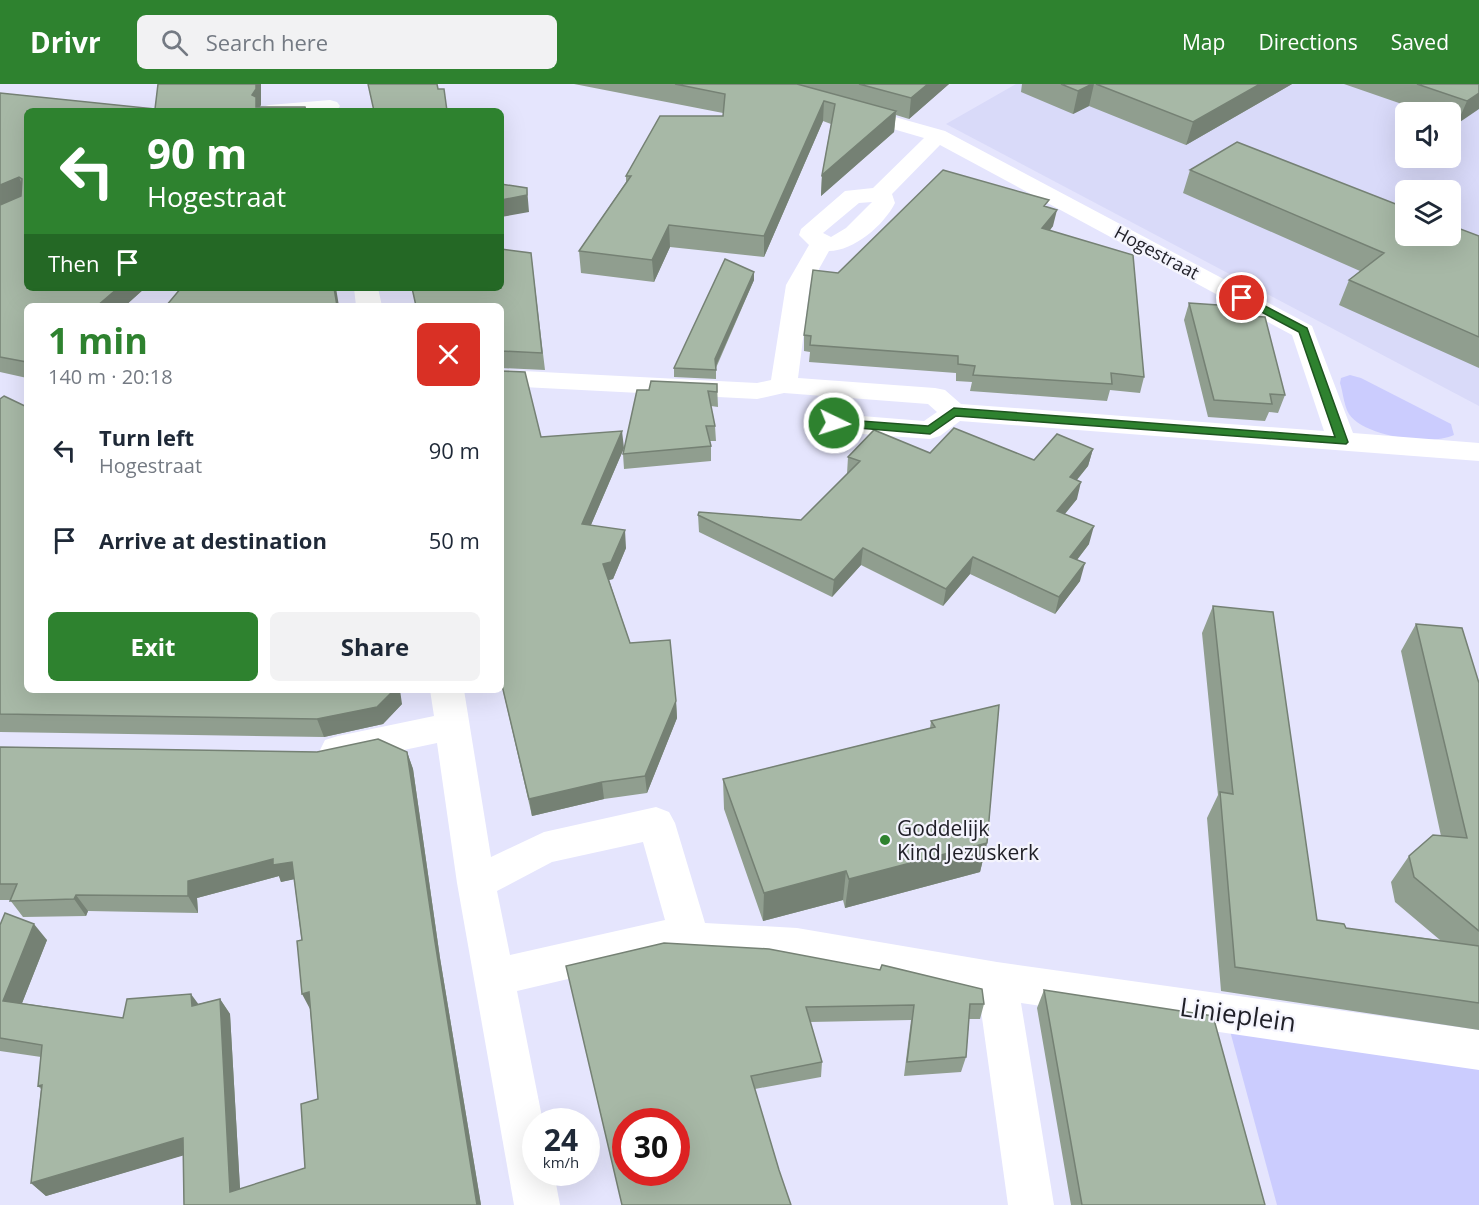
<!DOCTYPE html>
<html lang="en">
<head>
<meta charset="utf-8">
<style>
  :root { --surface:#fff; --page:#f2f2f3; --text:#1f2937; --muted:#747a83; --accent:#2e822f }
  body { margin:0; font-family:"Open Sans",sans-serif; background:var(--page); color:var(--text); height:100vh; display:flex; flex-direction:column; font-size:22px; white-space:nowrap }
  * { box-sizing:border-box; margin:0 }
  p { font-size:20px; color:var(--muted) }
  .icon { flex:none; width:33px; height:33px; fill:none; stroke:currentColor; stroke-width:2; stroke-linecap:round; stroke-linejoin:round }
  .map { position:relative; flex:1; overflow:hidden }
  .details { position:absolute; left:24px; top:219px; width:480px; height:390px; display:flex; flex-direction:column; background:var(--surface); border-radius:9px; box-shadow:0 6px 24px #0002 }
  .details>* { flex:none }
  .banner { position:absolute; left:24px; top:24px; width:480px; height:183px; border-radius:9px; box-shadow:0 6px 24px #0002; background:#2e822f; color:#fff; overflow:hidden }
  .controls { position:absolute; left:1395px; top:18px; display:grid; gap:12px }
  .controls a { display:grid; place-items:center; width:66px; height:66px; border-radius:9px; background:var(--surface); box-shadow:0 6px 24px #0002; font-size:30px }
  .speed { position:absolute; left:522px; top:1024px; display:flex; gap:12px; font-size:30px; font-weight:700; text-align:center }
  .speed>* { display:grid; place-content:center; width:78px; height:78px; border-radius:50%; background:var(--surface); box-shadow:0 6px 24px #0002; line-height:1 }
  .speed small { font-size:15px; font-weight:400 }
  .speed .limit { border:9px solid #d22; background:#fff; color:#111 }
  .pin { position:absolute; display:grid; place-items:center; width:51px; height:51px; color:#fff; margin:-26px; border:3px solid #fff; border-radius:50%; box-shadow:0 2px 6px #0007 }
  .me { position:absolute; width:66px; margin:-33px; rotate:94deg; stroke-linejoin:round; filter:drop-shadow(0 0 4px #0008) }
  .turn { display:flex; align-items:center; gap:21px; height:126px; padding:0 24px; font-size:27px }
  .turn .icon { width:78px; height:78px; stroke-width:2.5 }
  .turn b { display:block; font-size:42px; line-height:51px }
  .then { display:flex; align-items:center; height:57px; padding:0 24px; background:#0003; gap:12px; font-size:22px }
  .round { display:grid; place-items:center; flex:none; width:63px; height:63px; border-radius:9px; background:var(--page) }
  .head { display:flex; align-items:center; justify-content:space-between; height:102px; padding:0 24px }
  h1 { font-size:36px; font-weight:700; line-height:45px; color:var(--accent) }
  .action { display:flex; gap:12px; margin-top:auto; padding:12px 24px }
  .action a { flex:1; height:69px; border-radius:9px; background:var(--accent); color:#fff; font-size:24px; font-weight:700; line-height:69px; text-align:center }
  .action a+a { background:var(--page); color:var(--text) }
  ul { padding:0; list-style:none }
  li { display:flex; align-items:center; gap:18px; height:90px; padding:0 24px }
  li div { flex:1 }
  li b { display:block; font-size:22px }
  li em { font-style:normal }
  header { display:flex; align-items:center; gap:36px; box-sizing:border-box; height:84px; padding:0 30px; background:var(--accent); color:#fff }
  header strong { font-size:28px }
  nav { display:flex; gap:33px; margin-inline-start:auto; font-size:21px }
  .search { width:420px; height:54px; background:var(--page); display:flex; align-items:center; gap:15px; box-sizing:border-box; padding:0 21px; border-radius:9px; color:var(--muted); font-size:22px }
  .map>svg:first-child { display:block }
  .built { fill:#d9daf9; fill-rule:evenodd }
  .green { fill:#cbccfe }
  .lines { fill:none; stroke-linecap:round; stroke-linejoin:round }
  .minor { fill:#fff; fill-rule:evenodd }
  .wall { fill:#909e8f }
  .shaded-wall { fill:#758174 }
  .building { fill:#a7b8a6; stroke:#758174; stroke-width:1.5; fill-rule:evenodd }
  .route { fill:#2e822f; stroke:#1e541f; stroke-width:1.5 }
  .poi-dot { fill:#2e822f; stroke:#f4f4fd; stroke-width:2 }
  .labels { text-anchor:middle; dominant-baseline:central; stroke-width:4.5; stroke-linejoin:round; paint-order:stroke }
  .far-street-label { font-size:18px; fill:#1f1f27; stroke:#f4f4fd }
  .poi-label { font-size:21px; fill:#1f1f27; stroke:#f4f4fd; text-anchor:start }
  .near-street-label { font-size:26px; fill:#1f1f27; stroke:#f4f4fd }
</style>
</head>
<body>
<header>
<strong>Drivr</strong>
<div class="search"><svg class="icon" aria-label="search" viewBox="0 0 24 24"><circle cx="10" cy="10" r="6"/><path d="M15 15l6 6"/></svg>Search here</div>
<nav><a>Map</a><a>Directions</a><a>Saved</a></nav>
</header>
<div class="map">
<svg width="1479" height="1121" viewBox="0 0 1479 1121">
  <rect width="100%" height="100%" fill="#e5e5fd"/>
  <path class="built" d="M 1016,0 L 1479,0 L 1479,322 L 946,40 ZM 1406,28 L 1450,28 L 1450,74 L 1406,74 ZM 1406,106 L 1450,106 L 1450,152 L 1406,152 Z"/>
  <path class="green" d="M 1350,291 L 1361,294 L 1451,340 L 1454,351 C 1432,362 1364,353 1349,330 C 1344,322 1343,308 1340,299 L 1341,294 Z
    M 1230,947 L 1479,980 L 1479,1121 L 1277,1121 Z"/>
  <g class="lines">
    <path class="minor" d="M 330,16 L 337,18 L 340,22 L 337,26 L 259,27 L 262,23 L 269,21 Z
      M 852,21 L 945,47 L 1312,242 L 1353,349 L 1479,359 L 1479,377 L 960,337 L 940,352 L 930,355 L 834,348 L 824,345 L 820,339 L 823,312 L 784,309 L 757,315 L 501,302 L 501,286 L 757,299 L 771,296 L 786,201 L 809,161 L 799,151 L 801,145 L 845,107 L 873,104 L 924,54 L 845,31 L 842,27 L 845,23 ZM 940,61 L 1292,251 L 1324,347 L 961,320 L 945,306 L 935,304 L 798,294 L 810,201 L 829,167 C 854,167 884,141 895,119 L 892,110 ZM 872,118 L 846,144 L 831,153 L 823,149 L 859,119 ZM 850,314 L 928,320 L 937,328 L 924,337 L 849,331 Z
      M 354,204 L 378,204 L 382,222 L 356,222 Z
      M 430,606 L 464,606 L 491,773 L 544,748 L 656,723 L 669,728 L 675,739 L 705,839 L 797,844 L 997,878 L 1479,946 L 1479,986 L 1021,919 L 1054,1121 L 1008,1121 L 979,912 L 797,880 L 666,872 L 517,907 L 543,1038 L 536,1038 L 536,1089 L 554,1089 L 560,1121 L 514,1121 L 457,799 L 437,659 L 338,680 L 325,676 L 320,666 L 325,656 L 338,652 L 434,632 ZM 643,758 L 665,836 L 510,871 L 497,807 L 552,778 Z"/>
  </g>
  <path class="wall" d="M 158,0 L 261,0 L 261,21 L 27,204 L 145,204 L 125,222 L 27,222 L 27,294 L 0,288 L 0,9 L 155,25 Z
    M 574,0 L 949,0 L 909,35 L 896,31 L 894,48 L 821,112 L 822,91 L 831,40 L 823,37 L 764,173 L 670,163 L 654,198 L 581,189 L 579,167 L 626,98 L 626,92 L 723,32 L 723,29 Z
    M 1022,0 L 1292,0 L 1186,61 L 1089,22 L 1073,30 L 1021,8 Z
    M 1344,0 L 1479,0 L 1457,40 L 1450,37 L 1450,28 L 1425,28 Z
    M 1190,86 L 1479,152 L 1479,284 L 1339,221 L 1349,196 L 1360,187 L 1183,109 Z
    M 1047,123 L 1053,142 L 1050,146 L 1144,293 L 1140,309 L 1110,306 L 1107,317 L 970,307 L 972,298 L 956,297 L 956,289 L 809,278 L 810,268 L 804,267 L 804,251 L 838,189 Z
    M 531,169 L 545,286 L 501,284 L 501,222 L 416,222 L 412,204 L 501,204 Z
    M 754,188 L 754,196 L 716,284 L 716,295 L 674,293 L 674,284 Z
    M 1189,219 L 1249,232 L 1285,311 L 1278,329 L 1269,328 L 1265,337 L 1208,333 L 1184,236 Z
    M 717,300 L 718,323 L 711,322 L 715,342 L 716,357 L 710,357 L 711,362 L 711,377 L 624,385 L 623,370 L 649,306 Z
    M 0,315 L 27,606 L 402,620 L 383,640 L 324,653 L 0,648 Z
    M 541,353 L 624,364 L 591,441 L 626,464 L 613,495 L 609,496 L 630,559 L 676,617 L 677,634 L 647,709 L 604,715 L 532,732 L 501,598 Z
    M 1093,365 L 1088,382 L 1077,396 L 1077,415 L 1065,430 L 1089,460 L 1077,476 L 1080,497 L 1055,530 L 970,490 L 943,522 L 861,481 L 832,513 L 699,448 L 698,431 L 801,436 L 847,390 L 848,373 L 930,369 L 1034,376 Z
    M 1213,522 L 1317,836 L 1346,844 L 1440,856 L 1395,818 L 1391,798 L 1409,772 L 1441,752 L 1401,567 L 1416,540 L 1479,599 L 1479,946 L 1221,907 L 1207,734 L 1218,711 L 1202,549 Z
    M 999,621 L 987,759 L 980,788 L 845,824 L 843,816 L 763,837 L 724,725 L 723,695 L 930,644 L 931,637 Z
    M 0,663 L 317,668 L 407,668 L 413,685 L 440,874 L 481,1121 L 184,1121 L 183,1071 L 46,1112 L 31,1099 L 41,1005 L 38,1002 L 41,973 L 0,967 L 0,841 L 47,856 L 22,919 L 123,934 L 198,920 L 220,915 L 230,930 L 240,1105 L 305,1084 L 318,1015 L 310,925 L 294,795 L 281,798 L 279,792 L 197,814 L 198,829 L 88,827 L 86,832 L 23,833 L 10,816 L 0,816 Z
    M 570,897 L 984,920 L 980,935 L 969,935 L 966,973 L 961,988 L 904,992 L 911,936 L 810,938 L 822,978 L 821,993 L 755,1005 Z
    M 1044,906 L 1265,1121 L 1071,1121 L 1037,924 Z"/>
  <path class="shaded-wall" d="M 256,0 L 261,0 L 261,21 L 257,27 L 252,11 Z
    M 928,0 L 949,0 L 909,35 L 911,14 Z
    M 1092,0 L 1094,0 L 1089,22 L 1073,30 L 1078,7 Z
    M 1260,0 L 1292,0 L 1186,61 L 1193,38 Z
    M 1479,9 L 1479,25 L 1457,40 L 1467,17 Z
    M 824,17 L 823,37 L 764,173 L 764,152 Z
    M 896,27 L 894,48 L 821,112 L 822,91 Z
    M 19,93 L 26,110 L 0,121 L 0,101 Z
    M 527,104 L 529,128 L 501,133 L 501,116 Z
    M 1057,126 L 1053,142 L 1039,160 L 1042,144 Z
    M 669,141 L 670,163 L 654,198 L 652,176 Z
    M 754,188 L 754,196 L 715,284 L 715,275 Z
    M 118,204 L 145,204 L 125,222 L 97,222 Z
    M 334,204 L 336,204 L 339,222 L 337,222 Z
    M 622,347 L 624,364 L 584,457 L 582,440 Z
    M 1093,365 L 1088,382 L 1065,410 L 1070,393 Z
    M 1081,398 L 1077,415 L 1053,444 L 1057,427 Z
    M 1094,442 L 1089,460 L 1066,490 L 1070,473 Z
    M 625,446 L 626,464 L 613,495 L 605,497 L 603,480 Z
    M 863,464 L 861,481 L 832,513 L 834,496 Z
    M 973,473 L 970,490 L 943,522 L 946,505 Z
    M 1085,479 L 1080,497 L 1055,530 L 1059,513 Z
    M 394,606 L 400,606 L 402,620 L 383,640 L 324,653 L 317,635 Z
    M 676,617 L 677,634 L 647,709 L 645,692 Z
    M 407,668 L 413,685 L 440,874 L 481,1121 L 477,1121 L 435,858 Z
    M 602,698 L 604,715 L 532,732 L 529,715 Z
    M 987,759 L 980,788 L 845,824 L 849,795 Z
    M 273,775 L 292,778 L 300,794 L 281,798 L 279,792 L 197,814 L 198,829 L 188,812 L 188,797 Z
    M 846,787 L 843,816 L 763,837 L 764,809 Z
    M 76,811 L 88,827 L 86,832 L 74,815 Z
    M 34,840 L 47,856 L 17,932 L 3,917 Z
    M 309,908 L 310,925 L 302,910 Z
    M 191,910 L 202,925 L 192,922 Z
    M 220,915 L 230,930 L 241,1121 L 230,1108 Z
    M 183,1054 L 195,1068 L 46,1112 L 31,1099 Z"/>
  <path class="building" d="M 158,0 L 256,0 L 256,5 L 252,11 L 256,13 L 256,23 L 305,23 L 306,27 L 27,27 L 27,204 L 118,204 L 97,222 L 27,222 L 27,278 L 0,273 L 0,121 L 21,112 L 22,95 L 19,93 L 0,101 L 0,9 L 155,25 Z
    M 368,0 L 437,0 L 438,5 L 444,5 L 447,27 L 374,27 Z
    M 675,0 L 797,0 L 896,27 L 822,91 L 835,20 L 824,17 L 764,152 L 669,141 L 652,176 L 579,167 L 631,92 L 626,92 L 660,32 L 723,32 L 725,10 Z
    M 859,0 L 928,0 L 911,14 Z
    M 1061,0 L 1092,0 L 1078,7 Z
    M 1096,0 L 1260,0 L 1193,38 Z
    M 1417,0 L 1479,0 L 1479,9 L 1467,17 Z
    M 1237,58 L 1406,124 L 1406,152 L 1450,152 L 1450,141 L 1479,152 L 1479,253 L 1349,196 L 1384,169 L 1190,86 Z
    M 943,86 L 1049,116 L 1044,122 L 1057,126 L 1042,144 L 1133,171 L 1144,293 L 1111,289 L 1112,300 L 973,291 L 975,282 L 958,280 L 958,272 L 810,261 L 811,252 L 804,251 L 813,186 L 838,189 Z
    M 501,100 L 527,104 L 527,111 L 501,116 Z
    M 501,165 L 531,169 L 542,269 L 501,267 L 501,222 L 416,222 L 412,204 L 501,204 Z
    M 725,175 L 754,188 L 715,275 L 716,286 L 674,284 Z
    M 181,204 L 334,204 L 337,222 L 166,222 Z
    M 1189,219 L 1247,223 L 1249,232 L 1265,233 L 1285,311 L 1270,310 L 1272,320 L 1214,316 Z
    M 501,287 L 525,288 L 541,353 L 622,347 L 582,440 L 625,446 L 611,478 L 603,480 L 630,559 L 670,556 L 676,617 L 645,692 L 602,698 L 529,715 L 501,597 Z
    M 651,297 L 717,300 L 717,308 L 708,307 L 715,342 L 706,342 L 711,362 L 623,370 L 637,306 L 649,306 Z
    M 4,312 L 27,323 L 27,606 L 394,606 L 377,623 L 317,635 L 0,630 L 0,315 Z
    M 954,344 L 1034,376 L 1057,350 L 1093,365 L 1070,393 L 1081,398 L 1057,427 L 1094,442 L 1070,473 L 1085,479 L 1059,513 L 973,473 L 946,505 L 863,464 L 834,496 L 698,431 L 699,428 L 801,436 L 860,377 L 848,373 L 874,346 L 930,369 Z
    M 1213,522 L 1273,528 L 1317,836 L 1344,840 L 1346,844 L 1479,862 L 1479,919 L 1235,883 L 1220,708 L 1233,710 Z
    M 1416,540 L 1462,544 L 1479,599 L 1479,847 L 1414,793 L 1409,772 L 1433,751 L 1467,754 Z
    M 999,621 L 987,759 L 849,795 L 846,787 L 764,809 L 723,695 L 935,643 L 931,637 Z
    M 378,655 L 407,668 L 435,858 L 477,1121 L 184,1121 L 183,1054 L 31,1099 L 42,1001 L 38,1002 L 42,961 L 0,954 L 0,841 L 5,829 L 34,840 L 3,917 L 123,934 L 127,915 L 191,910 L 192,922 L 220,915 L 230,1108 L 305,1084 L 301,1020 L 318,1015 L 309,908 L 302,910 L 297,857 L 302,856 L 292,778 L 273,781 L 273,775 L 188,797 L 188,812 L 76,811 L 74,815 L 10,817 L 17,800 L 0,800 L 0,663 L 317,668 Z
    M 664,859 L 769,865 L 880,886 L 882,881 L 982,905 L 984,920 L 970,920 L 966,973 L 907,978 L 914,921 L 806,923 L 822,978 L 751,992 L 779,1086 L 791,1121 L 622,1121 L 566,882 ZM 626,1038 L 676,1038 L 676,1089 L 626,1089 Z
    M 1044,906 L 1213,932 L 1265,1121 L 1082,1121 Z"/>
  <path class="route" d="M 1239,212 L 1246,212 L 1307,244 L 1348,358 L 1346,360 L 956,332 L 930,350 L 834,342 L 828,339 L 834,335 L 928,342 L 954,324 L 1335,353 L 1299,248 L 1239,216 Z"/>
  <circle class="poi-dot" cx="885" cy="756" r="6"/>
  <g class="labels">
    <g class="far-street-label">
      <text transform="translate(1157 168) rotate(28)">Hogestraat</text>
    </g>
    <g class="poi-label">
      <text x="897" y="744">Goddelijk<tspan x="897" dy="24">Kind Jezuskerk</tspan></text>
    </g>
    <g class="near-street-label">
      <text transform="translate(1238 930) rotate(8)">Linieplein</text>
    </g>
  </g>
</svg>
<div class="controls">
<a><svg class="icon" aria-label="sound" viewBox="0 0 24 24"><path d="M4 9h4l5-4v14l-5-4H4zM17 9q2 3 0 6"/></svg></a>
<a><svg class="icon" aria-label="layers" viewBox="0 0 24 24"><path d="M12 4l9 5-9 5-9-5zM3 14l9 5 9-5"/></svg></a>
</div>
<div class="speed"><div>24<small>km/h</small></div><div class="limit">30</div></div>
<div class="pin" style="left:1242px;top:214px;background:#d93025"><svg class="icon" aria-label="arrive" viewBox="0 0 24 24"><path d="M6 21V4h12l-3 4 3 4H6"/></svg></div>
<svg class="me" style="left:834px;top:339px" viewBox="-20 -20 40 40"><circle r="17" fill="#2e822f" stroke="#fff" stroke-width="3"/><path d="M0-11L8 9 0 5-8 9z" fill="#fff"/></svg>
<div class="banner">
<div class="turn"><svg class="icon" aria-label="left" viewBox="0 0 24 24"><path d="M17 20v-9H6M10 6l-5 5 5 5"/></svg><div><b>90 m</b>Hogestraat</div></div>
<div class="then">Then<svg class="icon" aria-label="arrive" viewBox="0 0 24 24"><path d="M6 21V4h12l-3 4 3 4H6"/></svg></div>
</div>
<section class="details">
<div class="head"><div><h1>1 min</h1><p>140 m · 20:18</p></div><a class="round" style="background:#d93025;color:#fff"><svg class="icon" aria-label="close" viewBox="0 0 24 24"><path d="M6 6l12 12M18 6L6 18"/></svg></a></div>
<ul>
<li><svg class="icon" aria-label="left" viewBox="0 0 24 24"><path d="M17 20v-9H6M10 6l-5 5 5 5"/></svg><div><b>Turn left</b><p>Hogestraat</p></div><em>90 m</em></li>
<li><svg class="icon" aria-label="arrive" viewBox="0 0 24 24"><path d="M6 21V4h12l-3 4 3 4H6"/></svg><div><b>Arrive at destination</b></div><em>50 m</em></li>
</ul>
<div class="action"><a>Exit</a><a>Share</a></div>
</section>
</div>
</body>
</html>
